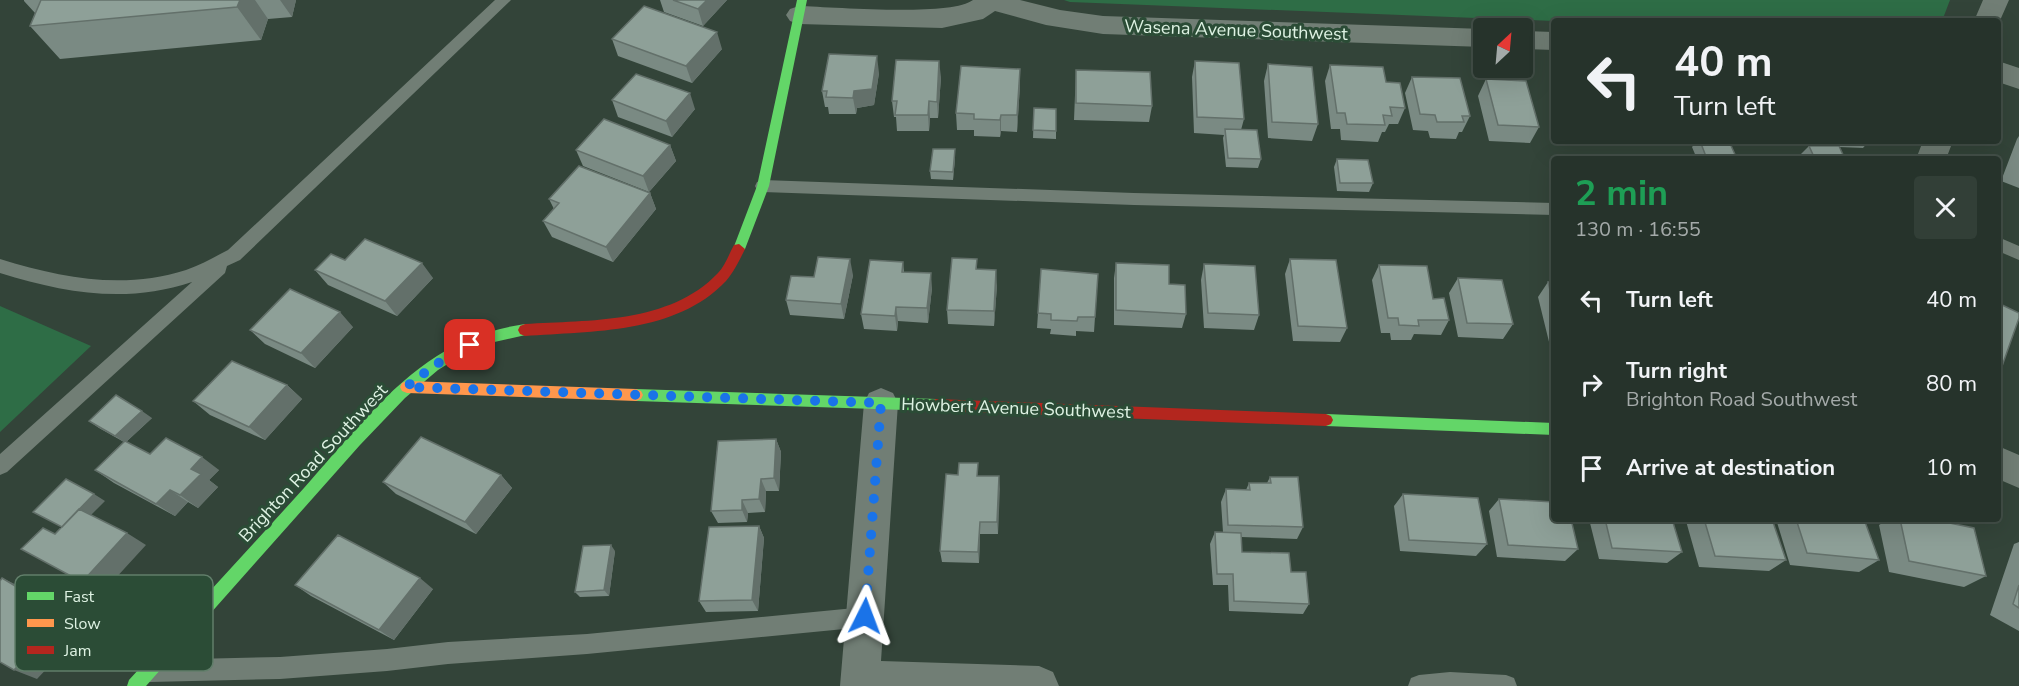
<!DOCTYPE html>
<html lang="en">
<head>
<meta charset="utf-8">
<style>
  :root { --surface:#26332b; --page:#323f37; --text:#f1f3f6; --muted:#a4aaa9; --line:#424e47 }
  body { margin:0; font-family:"Nunito Sans",sans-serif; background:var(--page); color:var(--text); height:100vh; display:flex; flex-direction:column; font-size:22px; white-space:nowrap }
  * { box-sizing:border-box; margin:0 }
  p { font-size:20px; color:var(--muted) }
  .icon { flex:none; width:33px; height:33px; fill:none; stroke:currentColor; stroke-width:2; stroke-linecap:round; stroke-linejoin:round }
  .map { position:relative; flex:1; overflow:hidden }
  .drawer { position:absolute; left:1551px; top:156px; width:450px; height:366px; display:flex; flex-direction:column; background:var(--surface); border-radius:6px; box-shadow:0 6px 24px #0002,0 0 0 2px var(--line) }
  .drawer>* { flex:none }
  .top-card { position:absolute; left:1551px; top:18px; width:450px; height:126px; border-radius:6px; box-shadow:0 6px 24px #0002,0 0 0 2px var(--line); background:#26332b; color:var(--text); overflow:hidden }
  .needle { width:39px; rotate:26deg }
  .buttons { position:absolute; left:1473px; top:18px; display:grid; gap:12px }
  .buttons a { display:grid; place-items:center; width:60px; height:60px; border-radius:6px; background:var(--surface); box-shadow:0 6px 24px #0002,0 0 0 2px var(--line); font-size:30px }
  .pin { position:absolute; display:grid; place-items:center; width:51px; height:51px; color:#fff; margin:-26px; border-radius:12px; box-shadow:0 3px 9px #0006 }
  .me { position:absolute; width:66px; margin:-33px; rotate:3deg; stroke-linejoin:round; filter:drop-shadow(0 0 4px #0008) }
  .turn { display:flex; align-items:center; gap:21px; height:126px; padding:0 24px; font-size:27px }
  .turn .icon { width:78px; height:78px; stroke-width:2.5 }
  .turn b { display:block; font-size:42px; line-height:51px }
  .round { display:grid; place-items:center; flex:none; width:63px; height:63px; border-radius:6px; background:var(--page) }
  .headline { display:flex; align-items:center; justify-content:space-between; height:102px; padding:0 24px }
  h1 { font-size:36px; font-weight:700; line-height:45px; color:#1e9e55 }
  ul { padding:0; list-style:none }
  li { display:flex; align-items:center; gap:18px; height:84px; padding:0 24px }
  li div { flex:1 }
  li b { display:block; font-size:22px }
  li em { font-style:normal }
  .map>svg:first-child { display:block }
  .green { fill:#2e6d46 }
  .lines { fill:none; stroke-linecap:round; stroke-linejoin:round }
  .lane { fill:#717e75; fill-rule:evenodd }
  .street { fill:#717e75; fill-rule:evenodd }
  .fast { fill:#63d668; fill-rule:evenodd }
  .slow { fill:#ff974d; fill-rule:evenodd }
  .jam { fill:#b3261e; fill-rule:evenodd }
  .wall { fill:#7a8a83 }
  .shaded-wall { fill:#63706a }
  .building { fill:#8ea098; stroke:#63706a; stroke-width:1.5 }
  .route { stroke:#1a73e8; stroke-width:10; stroke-dasharray:0 18 }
  .labels { text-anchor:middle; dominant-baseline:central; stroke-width:6; stroke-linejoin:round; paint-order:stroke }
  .street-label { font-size:18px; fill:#def2e3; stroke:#2b4c36 }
  .key { fill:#2b4c36; stroke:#617e6a; stroke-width:1.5 }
  .key-label { font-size:16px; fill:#def2e3 }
</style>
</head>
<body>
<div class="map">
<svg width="2019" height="686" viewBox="0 0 2019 686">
  <rect width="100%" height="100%" fill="#334439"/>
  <path class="green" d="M 1064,0 L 1950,0 L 1942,21 L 1554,21 L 1070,2 Z
    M 0,306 L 91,346 L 0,432 Z"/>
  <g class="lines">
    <path class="lane" d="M 495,0 L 511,0 L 240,260 L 227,266 L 225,273 L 7,472 L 0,475 L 0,454 L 192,282 C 126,304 65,293 0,273 L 0,259 C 62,278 123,290 186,270 C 201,265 214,257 228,250 Z
      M 763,180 L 1134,193 L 1554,203 L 1554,215 L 1134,205 L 763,192 L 757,190 L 755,186 L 757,182 Z
      M 1998,237 L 2019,246 L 2019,260 L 1998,251 Z
      M 865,607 L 872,610 L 875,617 L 872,624 L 865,627 L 587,654 L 448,664 L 387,671 L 280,679 L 150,682 L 142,679 L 139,671 L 142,663 L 150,660 L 280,657 L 387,649 L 448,642 L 587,634 Z
      M 1450,672 L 1506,675 L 1514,678 L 1517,686 L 1408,686 L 1411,678 L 1419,675 Z"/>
    <path class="street" d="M 973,0 L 1020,0 L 1060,10 L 1103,16 L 1484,29 L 1484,47 L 1103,34 L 1046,25 L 995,11 L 983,19 L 942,28 L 799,24 L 790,21 L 786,15 L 790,9 L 799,6 C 833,7 951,17 973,0 Z
      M 1983,0 L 2009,0 L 1998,25 L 1998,21 L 1974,21 Z
      M 1522,31 L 1554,32 L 1554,50 L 1522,49 Z
      M 1998,61 L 2019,68 L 2019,89 L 1998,82 Z
      M 1923,141 L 1953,141 L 1946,159 L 1916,159 Z
      M 881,388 L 893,393 L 898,403 L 881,661 L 1039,666 L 1053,672 L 1059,686 L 840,686 L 864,403 L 869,393 Z
      M 1998,446 L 2019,455 L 2019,488 L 1998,479 Z"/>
    <path class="fast" d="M 797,0 L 807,0 L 769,186 L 745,249 L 739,254 L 733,249 L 757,186 Z
      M 525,324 L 530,326 L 532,330 L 530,334 L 490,343 L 459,357 L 438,370 L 405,398 L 360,445 L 146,686 L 127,686 L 129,680 C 187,616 246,552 304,488 C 343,444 380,396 428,362 C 457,341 491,329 525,324 Z
      M 636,389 L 936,399 L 941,401 L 943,405 L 941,409 L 936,411 L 636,401 L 631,399 L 629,395 L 631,391 Z
      M 1326,414 L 1554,423 L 1554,435 L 1326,426 L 1321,424 L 1319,420 L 1321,416 Z"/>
    <path class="slow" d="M 407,381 L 636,389 L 641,391 L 643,395 L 641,399 L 636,401 L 407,393 L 402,391 L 400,387 L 402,383 Z"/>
    <path class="jam" d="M 739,244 L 745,249 C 740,259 734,272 726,281 C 676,334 592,331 525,336 L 520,334 L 518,330 L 520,326 L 525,324 C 589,320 670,324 718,273 C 725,266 729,254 734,245 Z
      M 936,399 L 1326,414 L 1331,416 L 1333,420 L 1331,424 L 1326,426 L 936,411 L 931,409 L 929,405 L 931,401 Z"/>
  </g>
  <path class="wall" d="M 24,0 L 296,0 L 292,17 L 268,19 L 261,40 L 60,59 L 30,26 L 35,13 L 24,1 Z
    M 660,0 L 727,0 L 703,26 L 664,12 Z
    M 612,39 L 722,49 L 692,83 L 618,56 Z
    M 1195,61 L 1244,119 L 1241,130 L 1261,159 L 1258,168 L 1226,167 L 1223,138 L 1224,135 L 1194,133 L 1192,77 Z
    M 1268,64 L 1318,124 L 1312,141 L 1268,138 L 1264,81 Z
    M 1330,65 L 1386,82 L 1405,108 L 1398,124 L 1389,124 L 1385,132 L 1382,132 L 1378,142 L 1341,140 L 1340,129 L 1331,129 L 1325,81 Z
    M 1076,70 L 1152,106 L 1149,122 L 1074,120 Z
    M 879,73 L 874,105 L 857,108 L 856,114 L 829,114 L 828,107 L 825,107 L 822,91 Z
    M 941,77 L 938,118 L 930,118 L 929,131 L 897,131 L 896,117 L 894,117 L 892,101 Z
    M 1412,77 L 1470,116 L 1462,132 L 1459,132 L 1456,139 L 1430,138 L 1428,131 L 1413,130 L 1405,93 Z
    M 1486,79 L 1539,127 L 1530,143 L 1489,141 L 1478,96 Z
    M 1020,85 L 1017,132 L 1001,131 L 1000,137 L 974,136 L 974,130 L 957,130 L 956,113 Z
    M 612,100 L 695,109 L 672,137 L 618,117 Z
    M 1034,108 L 1056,109 L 1056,139 L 1033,138 Z
    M 2019,136 L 2019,188 L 2001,181 L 2017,139 Z
    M 1697,141 L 1729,141 L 1737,159 L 1697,159 L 1692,147 Z
    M 1820,141 L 1869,141 L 1863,148 L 1839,147 L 1845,159 L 1804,159 L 1801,154 L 1809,146 L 1822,146 Z
    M 670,145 L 676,161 L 649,192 L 583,166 L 576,150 Z
    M 955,158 L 953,180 L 931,179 L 930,171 Z
    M 1337,159 L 1373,183 L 1369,192 L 1337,191 L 1334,167 Z
    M 650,193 L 656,209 L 613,262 L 552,237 L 543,221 L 554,209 L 549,199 Z
    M 977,259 L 977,269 L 997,285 L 994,326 L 948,324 L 947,310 Z
    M 1290,259 L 1347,328 L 1340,342 L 1293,341 L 1285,274 Z
    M 345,260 L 433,278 L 397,316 L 328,285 L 315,270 Z
    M 903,262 L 904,272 L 932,288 L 928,323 L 898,321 L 897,331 L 864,329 L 861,314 Z
    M 1116,263 L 1169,284 L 1186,314 L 1182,328 L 1114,325 L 1114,278 Z
    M 1204,264 L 1259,315 L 1254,330 L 1204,328 L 1201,280 Z
    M 1379,265 L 1433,299 L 1449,320 L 1441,335 L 1414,334 L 1411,340 L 1391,340 L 1390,333 L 1381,333 L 1372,280 Z
    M 853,275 L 844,319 L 790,315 L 786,300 L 814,277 Z
    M 1458,278 L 1513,324 L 1503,339 L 1458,337 L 1449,293 Z
    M 1548,282 L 1554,282 L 1554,350 L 1551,350 L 1538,297 Z
    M 1038,313 L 1095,317 L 1094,332 L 1076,331 L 1076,336 L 1050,334 L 1051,329 L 1037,328 Z
    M 353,327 L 315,368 L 265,344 L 250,330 Z
    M 287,385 L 302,399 L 265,440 L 210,415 L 193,401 Z
    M 152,418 L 126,442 L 150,454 L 219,470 L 209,480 L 218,487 L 198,508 L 188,502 L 175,516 L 114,483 L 95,470 L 124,442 L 99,428 L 89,421 Z
    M 776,439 L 781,452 L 779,491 L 766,491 L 765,512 L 748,513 L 747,522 L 718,523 L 711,511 Z
    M 501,475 L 512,488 L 476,534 L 396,494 L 383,482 Z
    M 978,476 L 999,476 L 998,534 L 980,534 L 979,563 L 942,562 L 940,551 Z
    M 1270,477 L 1303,527 L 1297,539 L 1241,537 L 1242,552 L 1291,572 L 1309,604 L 1303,614 L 1229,611 L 1228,585 L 1213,585 L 1210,544 L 1215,532 L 1223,532 L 1221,502 L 1226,489 L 1246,490 L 1249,483 L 1267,483 Z
    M 1403,494 L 1487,544 L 1476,556 L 1400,551 L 1394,506 Z
    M 1499,499 L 1578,549 L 1565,561 L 1497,557 L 1489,511 Z
    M 1589,519 L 1672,519 L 1682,552 L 1667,563 L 1599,559 Z
    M 1689,519 L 1772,519 L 1786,560 L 1769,571 L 1699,567 L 1686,521 Z
    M 1776,519 L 1864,519 L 1879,560 L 1859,572 L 1790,565 Z
    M 1889,519 L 1930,519 L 1986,576 L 1964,587 L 1889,572 L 1879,525 Z
    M 759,526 L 764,538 L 758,611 L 706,612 L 699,601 Z
    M 2019,542 L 2019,631 L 1990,615 L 2014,544 Z
    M 615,551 L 609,596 L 580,597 L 575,592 Z
    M 295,585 L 433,589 L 394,640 L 311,596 Z"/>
  <path class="shaded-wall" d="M 240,0 L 255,0 L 268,19 L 261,40 L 237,7 Z
    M 280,0 L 296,0 L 292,17 Z
    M 707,0 L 727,0 L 703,26 L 698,9 Z
    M 717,32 L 722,49 L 692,83 L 686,66 Z
    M 877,56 L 879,73 L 874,105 L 857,108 L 856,114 L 853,98 L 854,91 Z
    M 939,61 L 941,77 L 938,118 L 937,102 Z
    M 1020,69 L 1020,85 L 1017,132 L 1017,115 Z
    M 690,93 L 695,109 L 672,137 L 666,121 Z
    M 929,101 L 930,118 L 929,131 L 928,115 Z
    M 1001,115 L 1001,131 L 1000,137 L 1000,120 Z
    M 670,145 L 676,161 L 649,192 L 643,176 Z
    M 955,149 L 955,158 L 953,180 L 953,172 Z
    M 650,193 L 656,209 L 613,262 L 606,247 Z
    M 850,259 L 853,275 L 844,319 L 841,304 Z
    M 422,263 L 433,278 L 397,316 L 385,301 Z
    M 996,270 L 997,285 L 994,326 L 994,311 Z
    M 931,273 L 932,288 L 928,323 L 927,308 Z
    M 896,307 L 898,321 L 897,331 L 895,316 Z
    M 340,312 L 353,327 L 315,368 L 301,353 Z
    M 287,385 L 302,399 L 265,440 L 249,427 Z
    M 142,411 L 152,418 L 125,443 L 115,436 Z
    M 776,439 L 781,452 L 779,491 L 774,478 Z
    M 202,457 L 219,470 L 209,480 L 218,487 L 198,508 L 180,495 L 191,469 Z
    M 501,475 L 512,488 L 476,534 L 465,522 Z
    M 999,476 L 1000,489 L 998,534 L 997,522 Z
    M 761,479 L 766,491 L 765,512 L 759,499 Z
    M 170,490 L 188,502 L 175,516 L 156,504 Z
    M 94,494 L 105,501 L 73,533 L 62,527 Z
    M 742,500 L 748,513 L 747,522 L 742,510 Z
    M 980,522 L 980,534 L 979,563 L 978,552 Z
    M 759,526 L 764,538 L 758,611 L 752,600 Z
    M 127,533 L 146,545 L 102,593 L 82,582 Z
    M 611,545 L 615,551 L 609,596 L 604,590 Z
    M 2,578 L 25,589 L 87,626 L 37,679 L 14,670 Z
    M 420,578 L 433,589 L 394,640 L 379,630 Z"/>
  <path class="building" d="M 41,0 L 240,0 L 237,7 L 30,26 Z
    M 673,0 L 707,0 L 698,9 Z
    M 644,6 L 717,32 L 686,66 L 612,39 Z
    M 829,54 L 877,56 L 872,89 L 854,91 L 853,98 L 826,97 L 827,91 L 822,91 Z
    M 896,60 L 939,61 L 937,102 L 929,101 L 928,115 L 895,115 L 897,101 L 892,101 Z
    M 1195,61 L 1239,63 L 1244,119 L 1197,117 Z
    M 1268,64 L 1312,67 L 1318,124 L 1272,122 Z
    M 1330,65 L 1383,67 L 1386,82 L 1400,83 L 1405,108 L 1390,107 L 1392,116 L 1383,115 L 1385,125 L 1347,124 L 1345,113 L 1337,113 Z
    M 961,66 L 1020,69 L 1017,115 L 1001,115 L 1000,120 L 974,119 L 974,114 L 956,113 Z
    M 1076,70 L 1150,72 L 1152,106 L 1076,103 Z
    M 636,74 L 690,93 L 666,121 L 612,100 Z
    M 1412,77 L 1460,78 L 1470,116 L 1462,116 L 1464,122 L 1437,122 L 1435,115 L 1420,114 Z
    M 1486,79 L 1526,81 L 1539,127 L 1498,125 Z
    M 1034,108 L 1056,109 L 1056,131 L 1033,130 Z
    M 604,119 L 670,145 L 643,176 L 576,150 Z
    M 1225,129 L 1257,130 L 1261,159 L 1228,158 Z
    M 1700,141 L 1729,141 L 1737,159 L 1707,159 Z
    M 1809,146 L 1839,146 L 1845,159 L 1815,159 Z
    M 933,149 L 955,149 L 953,172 L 930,171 Z
    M 1337,159 L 1368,160 L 1373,183 L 1340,183 Z
    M 579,166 L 650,193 L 606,247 L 543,221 L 559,203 L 549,199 Z
    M 365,239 L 422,263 L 385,301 L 315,270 L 331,254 L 345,260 Z
    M 1998,249 L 2001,250 L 1998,258 Z
    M 818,257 L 850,259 L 841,304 L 786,300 L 791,276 L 814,277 Z
    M 952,258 L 977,259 L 976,269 L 996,270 L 994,311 L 947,310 Z
    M 1290,259 L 1336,260 L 1347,328 L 1298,326 Z
    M 870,260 L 903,262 L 902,272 L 931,273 L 927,308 L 896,307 L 895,316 L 861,314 Z
    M 1116,263 L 1169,265 L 1169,284 L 1185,285 L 1186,314 L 1116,310 Z
    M 1204,264 L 1255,266 L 1259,315 L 1208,313 Z
    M 1379,265 L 1427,266 L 1433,299 L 1444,298 L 1449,320 L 1418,320 L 1419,326 L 1399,325 L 1398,318 L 1388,318 Z
    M 1041,269 L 1098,274 L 1095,317 L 1078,317 L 1077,321 L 1051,320 L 1051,314 L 1038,313 Z
    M 1458,278 L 1502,280 L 1513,324 L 1467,323 Z
    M 1548,282 L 1554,282 L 1554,306 Z
    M 290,289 L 340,312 L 301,353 L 250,330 Z
    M 1998,303 L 2019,313 L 2019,318 L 2001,369 L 1998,368 Z
    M 232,361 L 287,385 L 249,427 L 193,401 Z
    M 116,395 L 142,411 L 115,436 L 89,421 Z
    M 421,437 L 501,475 L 465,522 L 383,482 Z
    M 166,438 L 202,457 L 191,469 L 201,474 L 180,495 L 170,490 L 156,504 L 95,470 L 125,441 L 150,454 Z
    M 776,439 L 774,478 L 761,479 L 759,499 L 742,500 L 742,510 L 711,511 L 718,441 Z
    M 959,463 L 978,463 L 977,476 L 999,476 L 997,522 L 980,522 L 978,552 L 940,551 L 946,474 L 958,475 Z
    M 1270,477 L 1298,477 L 1303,527 L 1228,525 L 1226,489 L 1250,490 L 1249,483 L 1271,483 Z
    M 66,479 L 94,494 L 62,527 L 33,512 Z
    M 1403,494 L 1478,498 L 1487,544 L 1409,540 Z
    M 1499,499 L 1554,502 L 1554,519 L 1571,519 L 1578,549 L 1508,545 Z
    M 79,509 L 127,533 L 82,582 L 21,549 L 43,528 L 55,534 Z
    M 1605,519 L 1672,519 L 1682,552 L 1612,548 Z
    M 1704,519 L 1772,519 L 1786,560 L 1715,556 Z
    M 1796,519 L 1864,519 L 1879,560 L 1807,553 Z
    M 1900,519 L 1930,519 L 1974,528 L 1986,576 L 1909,561 Z
    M 759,526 L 752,600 L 699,601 L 709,527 Z
    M 1215,532 L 1241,533 L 1242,552 L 1289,553 L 1291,572 L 1306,572 L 1309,604 L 1234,601 L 1233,574 L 1217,574 Z
    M 338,535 L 420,578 L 379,630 L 295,585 Z
    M 611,545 L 604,590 L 575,592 L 583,546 Z
    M 2,578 L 65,616 L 14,670 L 0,662 L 0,581 Z
    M 2019,585 L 2019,608 L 2013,604 Z"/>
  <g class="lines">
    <path class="route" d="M 470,345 L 435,365 L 406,387 L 881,403 L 865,616"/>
  </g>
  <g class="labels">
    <g class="street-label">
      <text transform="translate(1236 30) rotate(2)">Wasena Avenue Southwest</text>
      <text transform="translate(1016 408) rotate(2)">Howbert Avenue Southwest</text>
      <text transform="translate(313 463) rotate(-47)">Brighton Road Southwest</text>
    </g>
  </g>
  <rect x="15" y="575" width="198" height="96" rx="9" class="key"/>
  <rect x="27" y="592" width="27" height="8" fill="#63d668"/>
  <rect x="27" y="619" width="27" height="8" fill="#ff974d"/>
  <rect x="27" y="646" width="27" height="8" fill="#b3261e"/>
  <g class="key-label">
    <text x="64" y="602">Fast</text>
    <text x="64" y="629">Slow</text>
    <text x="64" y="656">Jam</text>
  </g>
</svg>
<div class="buttons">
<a><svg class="needle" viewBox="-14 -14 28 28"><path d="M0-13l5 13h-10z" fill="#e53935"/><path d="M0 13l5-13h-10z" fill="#a4aaa9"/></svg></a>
</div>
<div class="pin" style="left:470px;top:345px;background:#d93025"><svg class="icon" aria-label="arrive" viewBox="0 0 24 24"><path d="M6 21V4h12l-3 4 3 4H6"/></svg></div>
<svg class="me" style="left:865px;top:616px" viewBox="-20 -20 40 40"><path d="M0-17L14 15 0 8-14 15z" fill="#1a73e8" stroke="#fff" stroke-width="4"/></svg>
<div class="top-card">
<div class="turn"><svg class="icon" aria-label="left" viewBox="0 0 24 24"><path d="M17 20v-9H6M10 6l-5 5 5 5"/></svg><div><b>40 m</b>Turn left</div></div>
</div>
<section class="drawer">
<div class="headline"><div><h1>2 min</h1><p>130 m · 16:55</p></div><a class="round"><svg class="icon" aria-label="close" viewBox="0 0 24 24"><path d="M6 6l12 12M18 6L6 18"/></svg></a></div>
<ul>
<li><svg class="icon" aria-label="left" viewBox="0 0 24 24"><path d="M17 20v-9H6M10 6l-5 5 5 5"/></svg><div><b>Turn left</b></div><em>40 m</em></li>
<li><svg class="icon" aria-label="right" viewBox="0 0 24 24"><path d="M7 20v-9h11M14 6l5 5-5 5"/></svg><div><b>Turn right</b><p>Brighton Road Southwest</p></div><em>80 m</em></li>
<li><svg class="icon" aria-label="arrive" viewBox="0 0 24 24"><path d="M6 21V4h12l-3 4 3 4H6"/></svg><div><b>Arrive at destination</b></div><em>10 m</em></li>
</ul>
</section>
</div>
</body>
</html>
